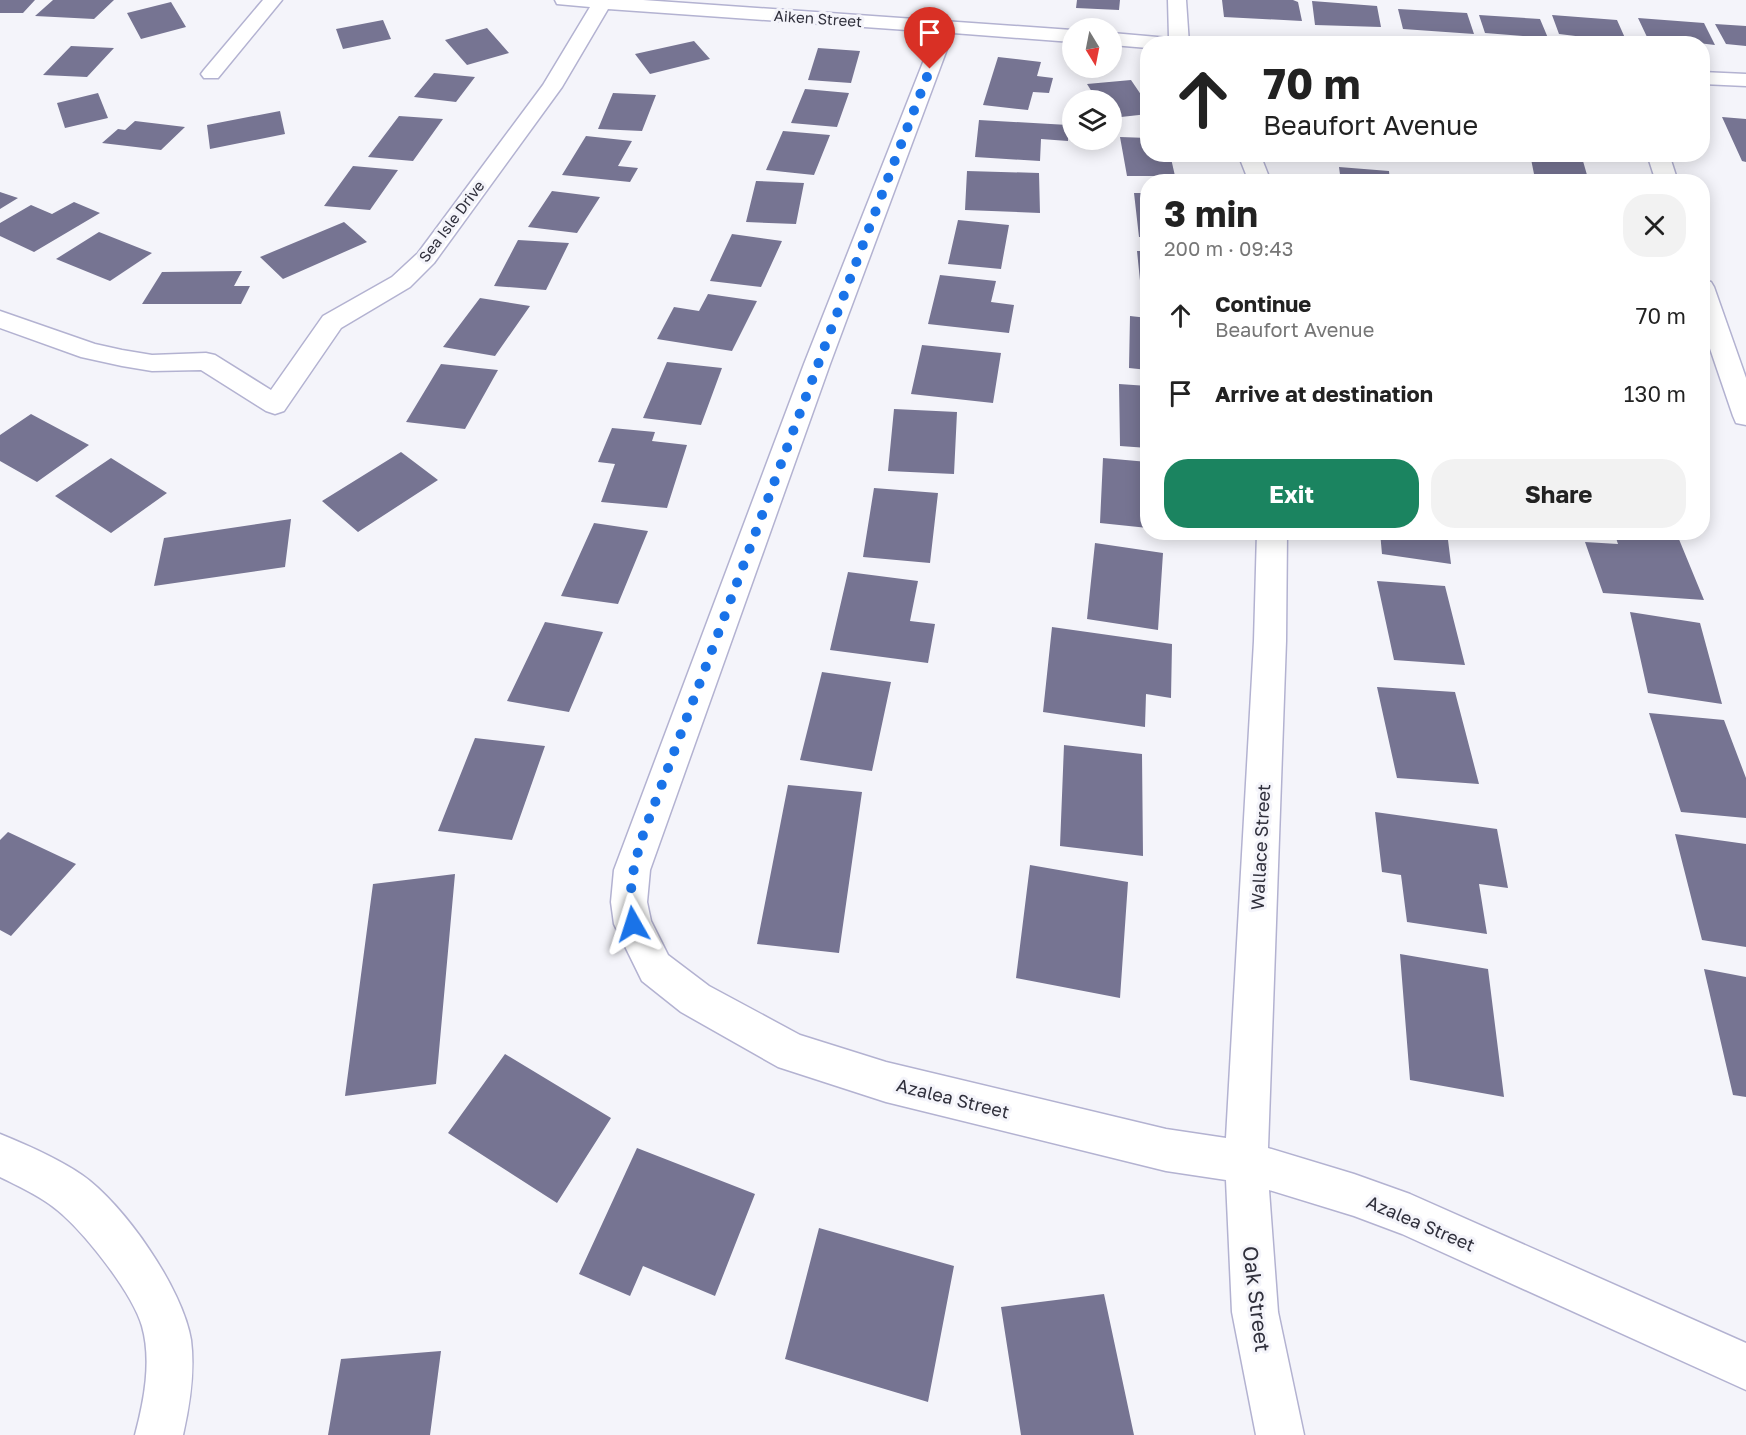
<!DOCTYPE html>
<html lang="en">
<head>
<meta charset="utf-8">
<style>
  :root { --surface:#fff; --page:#f2f2f2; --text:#222; --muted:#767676; --accent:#1b8460 }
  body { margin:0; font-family:"Golos Text",sans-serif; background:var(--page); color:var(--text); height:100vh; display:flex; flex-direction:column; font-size:22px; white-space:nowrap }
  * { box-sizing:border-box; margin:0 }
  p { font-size:20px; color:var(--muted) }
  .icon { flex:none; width:33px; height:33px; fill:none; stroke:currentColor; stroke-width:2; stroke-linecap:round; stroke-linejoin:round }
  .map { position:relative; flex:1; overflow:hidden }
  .side { position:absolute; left:1140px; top:174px; width:570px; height:366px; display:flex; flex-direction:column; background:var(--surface); border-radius:24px; box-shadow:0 3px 15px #0003 }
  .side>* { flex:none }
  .guide { position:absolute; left:1140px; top:36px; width:570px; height:126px; border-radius:24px; box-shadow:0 3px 15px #0003; background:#fff; color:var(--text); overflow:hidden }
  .needle { width:39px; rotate:170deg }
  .tools { position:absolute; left:1062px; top:18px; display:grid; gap:12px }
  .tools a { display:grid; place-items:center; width:60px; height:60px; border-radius:50%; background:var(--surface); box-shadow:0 3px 15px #0003; font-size:30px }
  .pin { position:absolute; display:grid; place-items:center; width:51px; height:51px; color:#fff; margin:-62px -26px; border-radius:50% 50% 50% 0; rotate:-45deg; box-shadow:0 0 6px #0007 }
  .pin .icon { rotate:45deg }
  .me { position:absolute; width:66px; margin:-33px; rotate:354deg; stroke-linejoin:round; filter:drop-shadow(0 0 4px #0008) }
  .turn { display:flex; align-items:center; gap:21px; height:126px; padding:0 24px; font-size:27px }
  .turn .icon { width:78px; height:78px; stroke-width:2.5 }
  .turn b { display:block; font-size:42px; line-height:51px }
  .round { display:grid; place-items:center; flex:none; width:63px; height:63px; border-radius:24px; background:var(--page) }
  .summary { display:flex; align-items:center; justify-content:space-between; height:102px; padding:0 24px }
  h1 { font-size:36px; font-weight:700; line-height:45px }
  .button { display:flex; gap:12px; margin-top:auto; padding:12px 24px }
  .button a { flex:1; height:69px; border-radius:24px; background:var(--accent); color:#fff; font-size:24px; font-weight:700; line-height:69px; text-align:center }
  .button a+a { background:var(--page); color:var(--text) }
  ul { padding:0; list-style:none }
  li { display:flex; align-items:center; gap:18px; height:78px; padding:0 24px }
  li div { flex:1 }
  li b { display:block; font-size:22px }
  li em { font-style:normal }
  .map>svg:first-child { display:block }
  .building { fill:#767492 }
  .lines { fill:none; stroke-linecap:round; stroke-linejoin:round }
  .minor-casing { stroke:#b3b2d1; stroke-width:3 }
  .minor { fill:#fff; fill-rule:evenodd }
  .route { stroke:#1a73e8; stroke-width:10; stroke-dasharray:0 18 }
  .labels { text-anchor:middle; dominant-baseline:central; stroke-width:6; stroke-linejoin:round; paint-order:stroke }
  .far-street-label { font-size:15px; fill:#30303c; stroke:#f4f4fa }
  .street-label { font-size:18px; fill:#30303c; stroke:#f4f4fa }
  .near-street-label { font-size:21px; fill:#30303c; stroke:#f4f4fa }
</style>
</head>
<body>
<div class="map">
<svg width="1746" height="1435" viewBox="0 0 1746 1435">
  <rect width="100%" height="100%" fill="#f4f4fa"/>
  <path class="building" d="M 0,0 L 35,0 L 23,13 L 0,13 Z
    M 53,0 L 114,0 L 94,19 L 35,16 Z
    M 1077,0 L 1120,0 L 1119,10 L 1076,8 Z
    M 1222,0 L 1293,0 L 1298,2 L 1302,21 L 1224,17 Z
    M 1312,1 L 1377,6 L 1381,27 L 1315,25 Z
    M 171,2 L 186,27 L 141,39 L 127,13 Z
    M 1398,9 L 1467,13 L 1474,34 L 1403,29 Z
    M 1479,15 L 1540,19 L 1548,38 L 1485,33 Z
    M 1552,15 L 1617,20 L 1625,38 L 1606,36 L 1608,40 L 1559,34 Z
    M 1638,18 L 1704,23 L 1715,45 L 1647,37 Z
    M 383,20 L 391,39 L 343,49 L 336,29 Z
    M 1715,24 L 1746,26 L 1746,46 L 1726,44 Z
    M 487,28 L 509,53 L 467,65 L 445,40 Z
    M 694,41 L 710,59 L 650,74 L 635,54 Z
    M 71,46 L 114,48 L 87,77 L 43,75 Z
    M 818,48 L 860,51 L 851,83 L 808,80 Z
    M 998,57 L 1041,62 L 1037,76 L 1053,78 L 1049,93 L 1033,92 L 1028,110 L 983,105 Z
    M 434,73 L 475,77 L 456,102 L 414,97 Z
    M 1131,80 L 1148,105 L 1148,114 L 1112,118 L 1112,100 L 1097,100 L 1087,84 Z
    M 805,89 L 849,93 L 837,127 L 791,123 Z
    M 98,93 L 108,118 L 65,128 L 57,103 Z
    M 613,93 L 656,95 L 642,131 L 598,129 Z
    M 280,111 L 285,134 L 210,149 L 207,125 Z
    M 399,116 L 443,119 L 413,161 L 368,157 Z
    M 1722,117 L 1746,119 L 1746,162 L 1742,161 Z
    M 979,120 L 1068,125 L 1068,141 L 1041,139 L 1040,161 L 975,157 Z
    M 135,121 L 185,127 L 161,150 L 102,143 L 118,129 L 125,130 Z
    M 783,131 L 830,135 L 814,175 L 766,170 Z
    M 586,136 L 632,141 L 618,166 L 638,168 L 630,182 L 562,175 Z
    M 1120,137 L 1148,138 L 1148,154 L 1170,154 L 1175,176 L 1127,176 Z
    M 1322,154 L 1364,154 L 1365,159 L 1322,156 Z
    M 1530,154 L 1581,154 L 1589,182 L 1535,179 Z
    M 353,166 L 398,170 L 370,210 L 324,206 Z
    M 1339,167 L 1389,171 L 1390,182 L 1341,182 Z
    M 967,171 L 1039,173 L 1040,213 L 965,210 Z
    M 756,181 L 804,183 L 796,224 L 746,222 Z
    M 552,191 L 600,197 L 577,233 L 528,227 Z
    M 0,192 L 18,198 L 0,209 Z
    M 1134,193 L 1148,193 L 1148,237 L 1139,237 Z
    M 74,202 L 100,213 L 34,252 L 0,236 L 0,223 L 31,205 L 52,214 Z
    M 958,220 L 1009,225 L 1001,269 L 948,264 Z
    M 344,222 L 367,242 L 283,279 L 260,257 Z
    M 99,232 L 152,253 L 110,281 L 56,259 Z
    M 732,234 L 782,241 L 761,287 L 710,281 Z
    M 518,240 L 569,243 L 546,290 L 494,286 Z
    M 1137,251 L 1148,251 L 1148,310 L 1143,310 Z
    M 242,271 L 234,286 L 250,286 L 241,304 L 142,304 L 162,272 Z
    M 940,275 L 996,281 L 991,302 L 1014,305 L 1009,333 L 928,324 Z
    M 708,294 L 757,301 L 732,351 L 657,339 L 674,307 L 699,311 Z
    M 480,298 L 530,306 L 495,356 L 443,347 Z
    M 1130,316 L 1148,318 L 1148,370 L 1129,368 Z
    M 922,345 L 1001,353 L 993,403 L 911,394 Z
    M 667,362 L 722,368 L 701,425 L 643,418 Z
    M 441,364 L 498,370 L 465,429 L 406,422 Z
    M 1119,384 L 1148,386 L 1148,448 L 1120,446 Z
    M 894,409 L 957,412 L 954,474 L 888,471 Z
    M 31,414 L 89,445 L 37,482 L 0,461 L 0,435 Z
    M 612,428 L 655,432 L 652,441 L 687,445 L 667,508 L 601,502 L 615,464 L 598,462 Z
    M 401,452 L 438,480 L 358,532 L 322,501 Z
    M 111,458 L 167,493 L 111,533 L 55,496 Z
    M 1103,458 L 1148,462 L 1148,528 L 1100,523 Z
    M 874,488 L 938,493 L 930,563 L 863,557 Z
    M 291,519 L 285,567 L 154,586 L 164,538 Z
    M 594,523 L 648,531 L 618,604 L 561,596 Z
    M 1380,532 L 1447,532 L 1451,564 L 1382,554 Z
    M 1614,532 L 1676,532 L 1704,600 L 1603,593 L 1585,542 L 1618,544 Z
    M 1095,543 L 1163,553 L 1158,630 L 1087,619 Z
    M 848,572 L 918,581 L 910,621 L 935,624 L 928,663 L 830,650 Z
    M 1377,581 L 1445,586 L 1465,665 L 1394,660 Z
    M 1630,612 L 1700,623 L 1722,704 L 1648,693 Z
    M 545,622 L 603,632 L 569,712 L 507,701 Z
    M 1052,627 L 1172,644 L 1171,698 L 1146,694 L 1145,727 L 1043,712 Z
    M 822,672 L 891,682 L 872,771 L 800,760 Z
    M 1377,687 L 1455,692 L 1479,784 L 1397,778 Z
    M 1649,713 L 1724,720 L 1746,778 L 1746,818 L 1681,812 Z
    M 475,738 L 545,746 L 512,840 L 438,831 Z
    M 1064,745 L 1142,754 L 1143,856 L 1060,846 Z
    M 788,785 L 862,792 L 839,953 L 757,944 Z
    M 1375,812 L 1497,829 L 1508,888 L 1479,884 L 1487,934 L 1407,922 L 1401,875 L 1382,872 Z
    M 8,832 L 76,864 L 11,936 L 0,930 L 0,840 Z
    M 1675,834 L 1746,844 L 1746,947 L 1702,940 Z
    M 1030,865 L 1128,882 L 1120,998 L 1016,978 Z
    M 455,874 L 436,1084 L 345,1096 L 373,884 Z
    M 1400,954 L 1488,969 L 1504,1097 L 1410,1080 Z
    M 1704,969 L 1746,977 L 1746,1097 L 1733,1095 Z
    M 505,1054 L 611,1118 L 557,1203 L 448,1133 Z
    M 637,1148 L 755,1194 L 715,1296 L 643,1266 L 630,1296 L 579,1274 Z
    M 819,1228 L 954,1266 L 928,1402 L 785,1359 Z
    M 1104,1294 L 1134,1435 L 1021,1435 L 1001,1307 Z
    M 441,1351 L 430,1435 L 328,1435 L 341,1359 Z"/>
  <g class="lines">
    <defs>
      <path id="minor" d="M 263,0 L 282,0 L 218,78 L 204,78 L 201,74 L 204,70 Z
        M 555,0 L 643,0 L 1072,30 L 1072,42 L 953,33 L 830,364 L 650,870 L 647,902 L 651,921 L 668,955 L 709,986 L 800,1035 L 886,1062 L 1166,1129 L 1226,1138 L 1254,641 L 1257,532 L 1287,532 L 1286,641 L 1268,1148 L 1354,1174 L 1410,1194 L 1746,1343 L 1746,1390 L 1402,1234 L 1354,1216 L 1269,1190 L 1278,1312 L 1304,1435 L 1256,1435 L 1232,1312 L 1226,1180 L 1166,1171 L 886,1102 L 778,1067 L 681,1012 L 642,981 L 614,924 L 611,902 L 614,870 L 804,364 L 935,32 L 608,9 L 562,87 L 434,263 L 410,287 L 341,328 L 284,411 L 275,414 L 266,411 L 201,370 L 152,371 L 122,366 L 81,357 L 0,328 L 0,311 L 95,344 L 122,350 L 152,355 L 206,353 L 215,355 L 271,390 L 323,316 L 392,277 L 418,253 L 543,85 L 590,7 L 557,4 Z
        M 1168,0 L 1186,0 L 1189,44 L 1148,44 L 1148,48 L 1112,45 L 1112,33 L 1169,38 Z
        M 1702,72 L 1746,74 L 1746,86 L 1702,84 Z
        M 1238,154 L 1260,154 L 1271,182 L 1249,182 Z
        M 1647,154 L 1669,154 L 1678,182 L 1656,182 Z
        M 1702,280 L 1711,282 L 1714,287 L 1746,378 L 1746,425 L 1736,423 L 1733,416 L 1702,325 Z
        M 0,1134 C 27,1145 57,1158 82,1175 C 124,1204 183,1289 191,1340 C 195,1372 190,1404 183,1435 L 135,1435 C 144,1401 152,1361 142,1326 C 132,1292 81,1227 52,1206 C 36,1194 18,1186 0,1177 Z"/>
    </defs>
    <use href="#minor" class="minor-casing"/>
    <use href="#minor" class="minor"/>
  </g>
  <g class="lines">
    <path class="route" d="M 633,924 C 627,890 634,863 644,832 C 740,577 832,322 930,69"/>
  </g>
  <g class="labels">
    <g class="far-street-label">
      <text transform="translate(818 18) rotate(4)">Aiken Street</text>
      <text transform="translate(451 221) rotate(-53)">Sea Isle Drive</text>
    </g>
    <g class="street-label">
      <text transform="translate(1260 847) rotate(-87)">Wallace Street</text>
      <text transform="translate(953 1098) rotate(14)">Azalea Street</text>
      <text transform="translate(1421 1223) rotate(23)">Azalea Street</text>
    </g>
    <g class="near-street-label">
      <text transform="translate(1257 1299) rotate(83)">Oak Street</text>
    </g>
  </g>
</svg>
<div class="tools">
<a><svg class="needle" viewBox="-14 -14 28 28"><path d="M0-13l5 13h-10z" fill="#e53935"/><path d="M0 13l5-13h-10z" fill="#767676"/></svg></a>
<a><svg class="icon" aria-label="layers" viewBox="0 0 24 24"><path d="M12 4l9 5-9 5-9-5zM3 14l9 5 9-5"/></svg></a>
</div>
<div class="pin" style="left:930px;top:69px;background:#d93025"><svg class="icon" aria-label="arrive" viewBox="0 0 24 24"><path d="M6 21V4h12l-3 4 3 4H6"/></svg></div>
<svg class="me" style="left:633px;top:924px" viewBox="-20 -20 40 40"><path d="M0-17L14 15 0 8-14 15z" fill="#1a73e8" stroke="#fff" stroke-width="4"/></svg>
<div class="guide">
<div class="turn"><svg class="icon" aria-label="ahead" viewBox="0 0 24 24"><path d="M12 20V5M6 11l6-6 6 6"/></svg><div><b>70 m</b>Beaufort Avenue</div></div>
</div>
<section class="side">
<div class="summary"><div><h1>3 min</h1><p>200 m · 09:43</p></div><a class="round"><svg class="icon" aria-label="close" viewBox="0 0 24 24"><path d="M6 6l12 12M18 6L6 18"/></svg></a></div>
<ul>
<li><svg class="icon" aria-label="ahead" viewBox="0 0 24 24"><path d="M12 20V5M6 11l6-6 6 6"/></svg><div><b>Continue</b><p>Beaufort Avenue</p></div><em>70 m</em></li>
<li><svg class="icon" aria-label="arrive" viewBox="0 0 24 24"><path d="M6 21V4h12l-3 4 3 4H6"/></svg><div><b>Arrive at destination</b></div><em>130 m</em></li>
</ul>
<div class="button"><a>Exit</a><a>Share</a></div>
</section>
</div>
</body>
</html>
